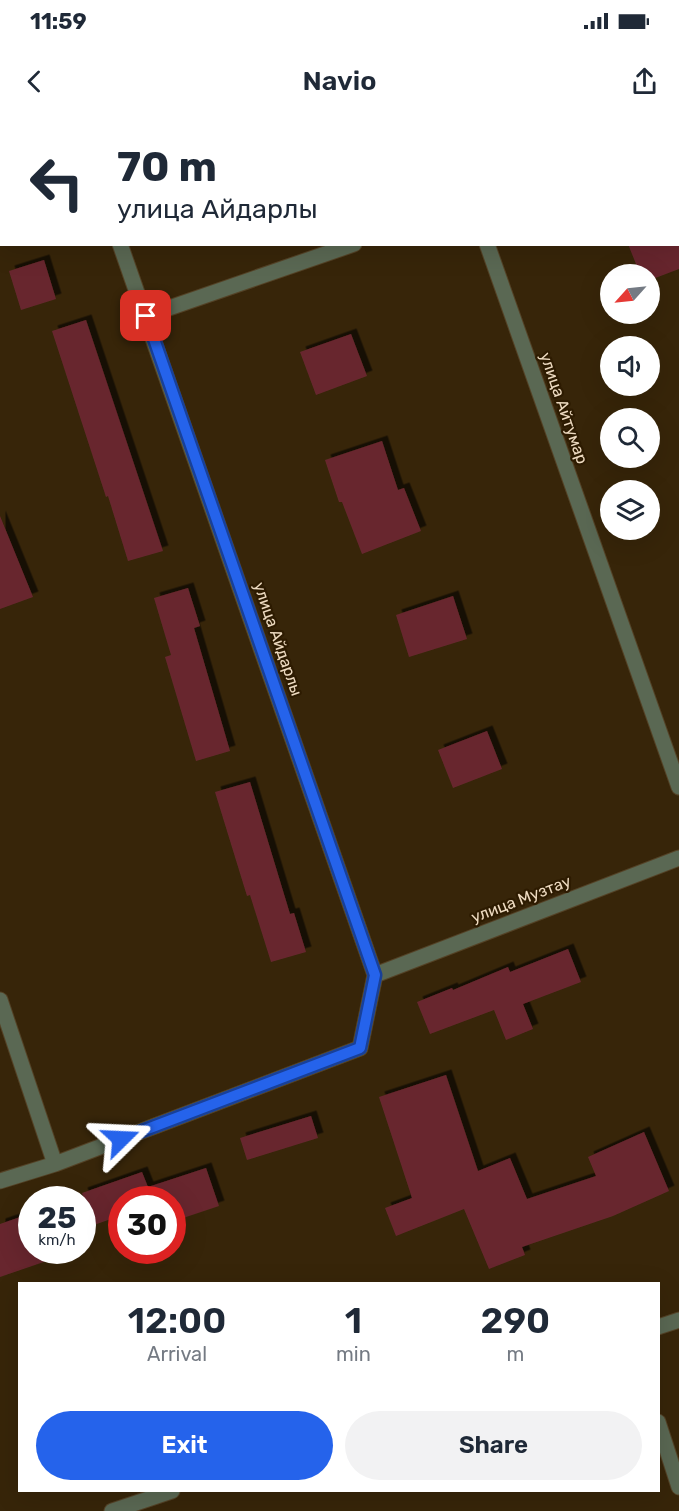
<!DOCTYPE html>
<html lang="en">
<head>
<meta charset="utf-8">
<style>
  :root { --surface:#fff; --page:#f2f2f3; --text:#1f2937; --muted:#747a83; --accent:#2563eb }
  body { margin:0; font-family:Rubik,sans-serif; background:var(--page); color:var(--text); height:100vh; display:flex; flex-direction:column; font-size:22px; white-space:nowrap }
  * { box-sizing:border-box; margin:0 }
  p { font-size:20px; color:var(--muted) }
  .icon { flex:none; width:33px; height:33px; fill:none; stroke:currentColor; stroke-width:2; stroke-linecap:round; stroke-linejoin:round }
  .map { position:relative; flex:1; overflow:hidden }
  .details { position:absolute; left:18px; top:1162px; width:642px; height:210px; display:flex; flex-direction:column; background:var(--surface); border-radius:0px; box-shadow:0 6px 24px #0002 }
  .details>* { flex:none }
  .hud { position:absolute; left:0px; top:0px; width:680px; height:126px; box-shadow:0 6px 24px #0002; background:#fff; color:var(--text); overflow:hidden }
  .needle { width:39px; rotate:243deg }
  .controls { position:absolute; left:600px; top:144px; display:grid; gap:12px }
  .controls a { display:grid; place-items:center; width:60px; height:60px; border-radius:50%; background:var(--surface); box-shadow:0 6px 24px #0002; font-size:30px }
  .speed { position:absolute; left:18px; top:1066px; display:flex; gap:12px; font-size:30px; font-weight:700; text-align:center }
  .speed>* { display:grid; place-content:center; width:78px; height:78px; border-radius:50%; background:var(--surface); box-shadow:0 6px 24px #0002; line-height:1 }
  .speed small { font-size:15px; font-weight:400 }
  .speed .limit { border:9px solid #d22; background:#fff; color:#111 }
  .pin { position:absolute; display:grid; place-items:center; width:51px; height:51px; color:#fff; margin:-26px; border-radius:12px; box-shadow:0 3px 9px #0006 }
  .me { position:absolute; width:66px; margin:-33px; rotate:69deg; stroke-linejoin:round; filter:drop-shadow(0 0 4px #0008) }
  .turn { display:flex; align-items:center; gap:21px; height:126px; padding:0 18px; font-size:27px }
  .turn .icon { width:78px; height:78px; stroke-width:2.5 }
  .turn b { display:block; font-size:42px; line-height:51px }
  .eta { display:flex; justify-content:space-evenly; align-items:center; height:102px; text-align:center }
  .eta b { font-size:36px; font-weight:600; line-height:42px }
  .button { display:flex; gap:12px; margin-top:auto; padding:12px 18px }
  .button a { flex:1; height:69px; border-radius:36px; background:var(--accent); color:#fff; font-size:24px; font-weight:600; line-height:69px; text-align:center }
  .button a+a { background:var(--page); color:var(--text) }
  .status { display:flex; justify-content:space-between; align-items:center; height:42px; padding:0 30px; background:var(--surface); direction:ltr }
  .status svg { height:16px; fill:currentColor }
  header { display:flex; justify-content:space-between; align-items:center; height:78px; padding:0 18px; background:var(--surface); font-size:27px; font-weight:600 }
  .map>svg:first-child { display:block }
  .building { fill:#67282f; filter:url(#shadow) }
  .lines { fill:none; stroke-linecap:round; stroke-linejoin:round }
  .street-casing { stroke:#544226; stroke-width:17 }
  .street { stroke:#5a6853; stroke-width:15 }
  .route-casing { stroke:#184099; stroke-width:15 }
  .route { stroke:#2563eb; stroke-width:10 }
  .labels { text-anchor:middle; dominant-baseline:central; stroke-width:4.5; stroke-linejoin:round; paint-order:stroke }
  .street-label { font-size:16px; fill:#eedbc1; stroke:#2d1b01 }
</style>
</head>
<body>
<div class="status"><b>11:59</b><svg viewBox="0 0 49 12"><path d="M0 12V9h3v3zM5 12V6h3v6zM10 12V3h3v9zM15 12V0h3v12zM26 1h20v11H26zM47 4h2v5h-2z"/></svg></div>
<header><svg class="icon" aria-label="back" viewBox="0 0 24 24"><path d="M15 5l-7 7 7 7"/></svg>Navio<svg class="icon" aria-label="share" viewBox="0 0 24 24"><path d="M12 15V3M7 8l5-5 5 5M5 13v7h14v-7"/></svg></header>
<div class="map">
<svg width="679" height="1391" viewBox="0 0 679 1391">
  <defs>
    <filter id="shadow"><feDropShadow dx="5.5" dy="-5.5" stdDeviation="0" flood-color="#0009"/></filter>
  </defs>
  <rect width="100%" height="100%" fill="#372509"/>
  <path class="building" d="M 628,124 L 679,124 L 679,149 L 650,160 L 650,154 L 640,154 Z
    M 44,140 L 56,179 L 21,190 L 9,151 Z
    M 86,200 L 163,431 L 128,441 L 108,376 L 106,377 L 52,211 Z
    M 351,214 L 367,256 L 316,275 L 300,232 Z
    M 382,321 L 398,370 L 404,368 L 421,411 L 362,434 L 342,382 L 339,382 L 325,340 Z
    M 0,396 L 33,477 L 0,489 Z
    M 188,468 L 200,506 L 194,508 L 230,631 L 196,641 L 165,537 L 171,535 L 154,478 Z
    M 453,476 L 467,519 L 409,537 L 396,495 Z
    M 487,611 L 502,649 L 453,668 L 438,630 Z
    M 250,662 L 290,794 L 294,793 L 306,832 L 271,842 L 250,775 L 247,776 L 215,672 Z
    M 568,829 L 581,862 L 523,884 L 533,909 L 506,920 L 494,890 L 430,914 L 417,882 L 452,868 L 453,870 L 508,847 L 510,852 Z
    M 446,955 L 478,1051 L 510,1038 L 527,1079 L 596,1056 L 588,1037 L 644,1012 L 669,1071 L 613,1096 L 522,1127 L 525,1135 L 489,1149 L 464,1089 L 396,1116 L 385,1088 L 412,1078 L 379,977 Z
    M 311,996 L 318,1018 L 247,1040 L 240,1018 Z
    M 206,1048 L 219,1086 L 183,1098 L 177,1080 L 122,1080 L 122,1095 L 94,1105 L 82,1073 L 142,1052 L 148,1067 Z
    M 26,1095 L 32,1112 L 32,1131 L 66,1131 L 67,1134 L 0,1157 L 0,1104 Z"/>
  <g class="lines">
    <defs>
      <path id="street" d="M 75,0 L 75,2
        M 443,0 L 444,2
        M 678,14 L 679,14
        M 487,124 L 679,667
        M 146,196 L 354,124
        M 375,855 L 679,738
        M 0,880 L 55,1044
        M 0,1061 L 55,1044 L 360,928 L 375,855 L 120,124
        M 658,1207 L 679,1200
        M 658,1302 L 679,1367
        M 112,1391 L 172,1371"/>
    </defs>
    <use href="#street" class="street-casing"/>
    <use href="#street" class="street"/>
  </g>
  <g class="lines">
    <defs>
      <path id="route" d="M 121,1019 L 360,928 L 375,855 L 146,196"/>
    </defs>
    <use href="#route" class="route-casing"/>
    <use href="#route" class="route"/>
  </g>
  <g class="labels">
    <g class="street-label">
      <text transform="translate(564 288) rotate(71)">улица Айтумар</text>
      <text transform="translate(278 519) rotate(71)">улица Айдарлы</text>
      <text transform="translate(521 779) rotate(-21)">улица Музтау</text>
    </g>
  </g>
</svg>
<div class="controls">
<a><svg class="needle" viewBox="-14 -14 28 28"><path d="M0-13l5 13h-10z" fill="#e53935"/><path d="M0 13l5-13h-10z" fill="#747a83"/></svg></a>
<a><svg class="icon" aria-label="sound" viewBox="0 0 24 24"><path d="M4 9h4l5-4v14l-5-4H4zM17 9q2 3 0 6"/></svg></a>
<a><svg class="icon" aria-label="search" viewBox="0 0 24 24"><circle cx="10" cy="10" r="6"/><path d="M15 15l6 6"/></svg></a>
<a><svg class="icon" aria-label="layers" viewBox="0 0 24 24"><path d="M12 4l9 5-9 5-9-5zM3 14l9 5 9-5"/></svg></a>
</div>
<div class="speed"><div>25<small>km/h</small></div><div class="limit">30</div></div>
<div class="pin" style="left:146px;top:196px;background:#d93025"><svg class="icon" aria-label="arrive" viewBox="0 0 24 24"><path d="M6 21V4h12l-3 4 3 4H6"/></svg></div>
<svg class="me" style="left:121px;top:1019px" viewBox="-20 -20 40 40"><path d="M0-17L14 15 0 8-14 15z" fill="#2563eb" stroke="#fff" stroke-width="4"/></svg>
<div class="hud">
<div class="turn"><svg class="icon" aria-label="left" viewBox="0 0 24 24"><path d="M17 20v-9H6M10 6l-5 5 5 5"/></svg><div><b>70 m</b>улица Айдарлы</div></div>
</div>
<section class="details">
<div class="eta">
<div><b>12:00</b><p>Arrival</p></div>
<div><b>1</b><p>min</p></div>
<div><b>290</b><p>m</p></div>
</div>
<div class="button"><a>Exit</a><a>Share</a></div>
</section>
</div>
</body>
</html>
